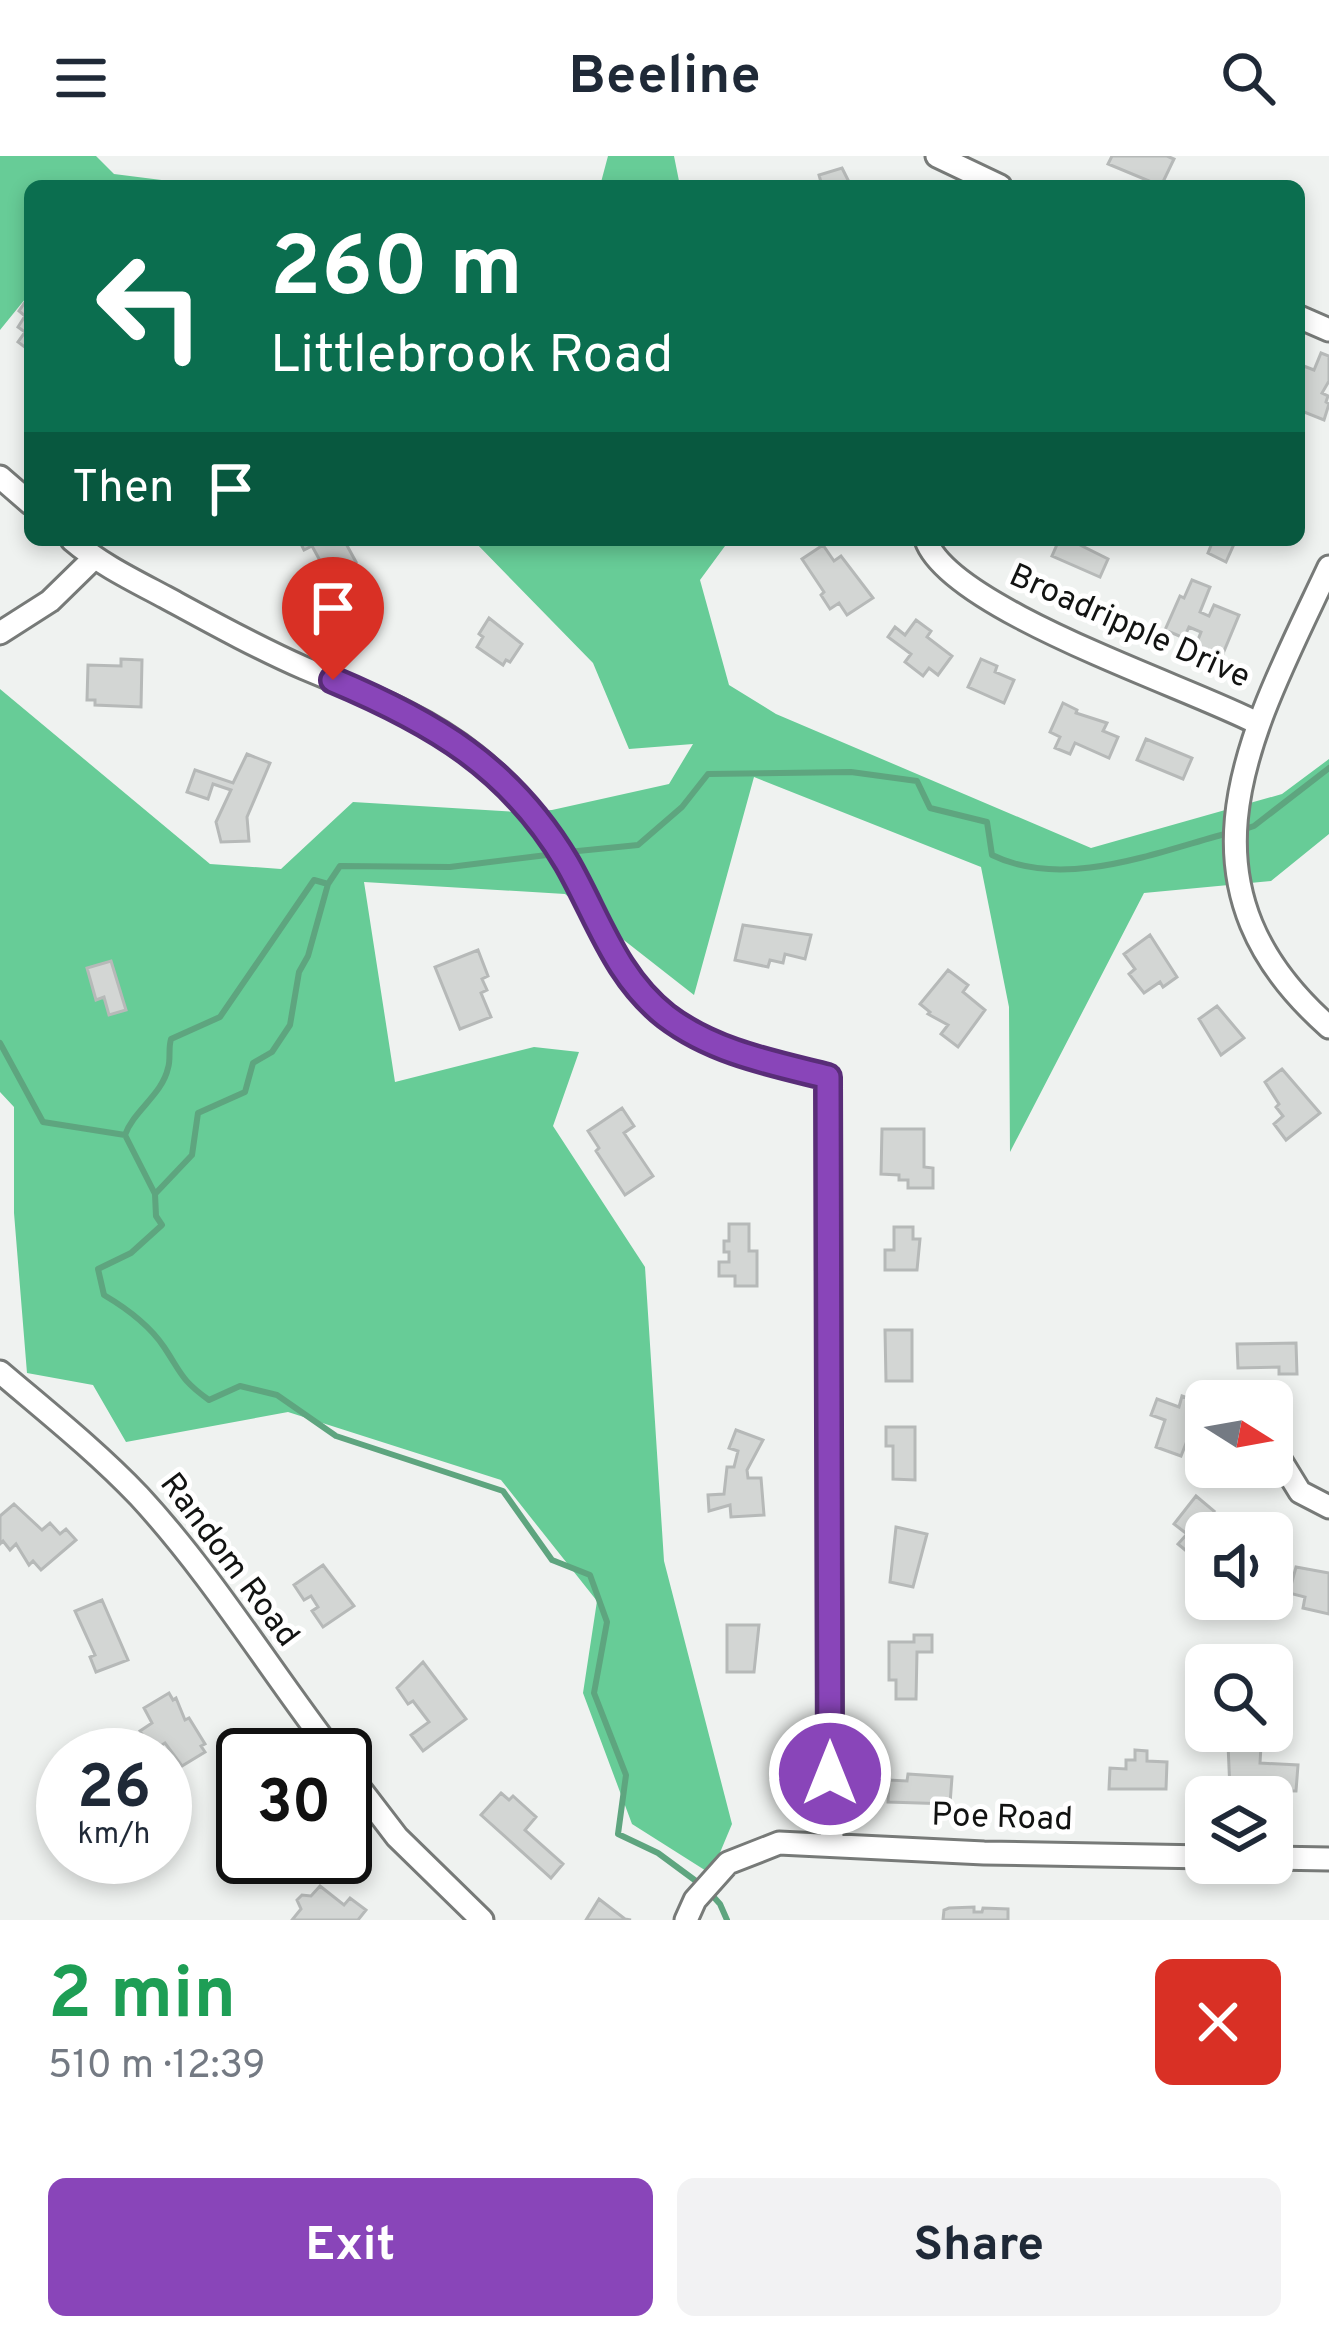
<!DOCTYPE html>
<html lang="en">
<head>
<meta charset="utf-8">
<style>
  :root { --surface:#fff; --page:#f2f2f3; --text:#1f2937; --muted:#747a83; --accent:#8945b9 }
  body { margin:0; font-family:Overpass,sans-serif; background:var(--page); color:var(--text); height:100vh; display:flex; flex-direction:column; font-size:45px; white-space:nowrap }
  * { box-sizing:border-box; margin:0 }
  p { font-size:39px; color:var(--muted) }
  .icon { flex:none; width:66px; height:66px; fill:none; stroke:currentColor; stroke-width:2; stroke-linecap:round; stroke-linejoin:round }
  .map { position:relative; height:1764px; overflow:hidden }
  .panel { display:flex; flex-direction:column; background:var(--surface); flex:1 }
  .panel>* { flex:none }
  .hud { position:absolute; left:24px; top:24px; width:1281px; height:366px; border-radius:18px; box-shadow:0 6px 18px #0003; background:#0b6e4f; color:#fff; overflow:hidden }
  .needle { width:78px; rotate:101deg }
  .buttons { position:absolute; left:1185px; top:1224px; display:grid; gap:24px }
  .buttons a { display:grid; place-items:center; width:108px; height:108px; border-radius:18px; background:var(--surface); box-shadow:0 6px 18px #0003; font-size:60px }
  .speed { position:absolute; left:36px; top:1572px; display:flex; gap:24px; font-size:60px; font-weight:700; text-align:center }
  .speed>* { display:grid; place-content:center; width:156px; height:156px; border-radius:50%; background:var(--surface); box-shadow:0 6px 18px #0003; line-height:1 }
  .speed small { font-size:30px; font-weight:400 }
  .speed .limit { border:6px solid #111; border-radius:18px; background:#fff; color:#111 }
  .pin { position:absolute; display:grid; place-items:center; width:102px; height:102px; color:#fff; margin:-123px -51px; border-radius:50% 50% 50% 0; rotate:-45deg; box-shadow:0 0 12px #0007 }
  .pin .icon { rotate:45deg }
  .me { position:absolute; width:132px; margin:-66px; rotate:0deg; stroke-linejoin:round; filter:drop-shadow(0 0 9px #0008) }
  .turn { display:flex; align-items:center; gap:42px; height:252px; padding:0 48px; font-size:54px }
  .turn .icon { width:156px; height:156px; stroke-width:2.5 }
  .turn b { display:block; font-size:84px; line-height:102px }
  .then { display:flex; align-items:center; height:114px; padding:0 48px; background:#0003; gap:24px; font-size:45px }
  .round { display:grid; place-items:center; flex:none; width:126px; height:126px; border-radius:18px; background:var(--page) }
  .head { display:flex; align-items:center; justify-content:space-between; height:204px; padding:0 48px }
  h1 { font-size:72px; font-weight:700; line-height:90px; color:#1e9e55 }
  .cta { display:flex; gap:24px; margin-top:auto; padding:24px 48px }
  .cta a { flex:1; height:138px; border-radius:18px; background:var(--accent); color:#fff; font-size:48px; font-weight:700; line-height:138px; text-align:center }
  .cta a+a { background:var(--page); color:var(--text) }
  header { display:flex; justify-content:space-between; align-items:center; height:156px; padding:0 48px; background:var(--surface); font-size:54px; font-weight:700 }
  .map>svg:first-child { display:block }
  .forest { fill:#67cc97 }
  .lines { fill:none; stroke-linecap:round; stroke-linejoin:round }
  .stream { stroke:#5ea57f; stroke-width:6 }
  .building { fill:#d3d6d4; stroke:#b6b9b8; stroke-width:3 }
  .street-casing { stroke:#777a78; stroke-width:27 }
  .street { stroke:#fff; stroke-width:21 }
  .route-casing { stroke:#592d78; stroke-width:30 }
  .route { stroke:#8945b9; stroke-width:21 }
  .labels { text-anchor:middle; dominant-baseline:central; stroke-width:10; stroke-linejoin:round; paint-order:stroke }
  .street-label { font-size:33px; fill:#121312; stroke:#fff }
</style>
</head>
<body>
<header><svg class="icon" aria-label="menu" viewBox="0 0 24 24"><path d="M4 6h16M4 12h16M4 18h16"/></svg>Beeline<svg class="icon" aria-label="search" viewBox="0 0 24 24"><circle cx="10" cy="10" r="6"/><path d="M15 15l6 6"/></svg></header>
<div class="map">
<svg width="1329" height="1764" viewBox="0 0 1329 1764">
  <rect width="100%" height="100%" fill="#eff2f0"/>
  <path class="forest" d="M 0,0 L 96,0 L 114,18 L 209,30 L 30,30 L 30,137 L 0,174 Z
    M 608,0 L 674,0 L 680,30 L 600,30 Z
    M 473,384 L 725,384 L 725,390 L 700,424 L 729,529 L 776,558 L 1091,692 L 1282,638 L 1329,603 L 1329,678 L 1271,725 L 1144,737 L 1010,996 L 1009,851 L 981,711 L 754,621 L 694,839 L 565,738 L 364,726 L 395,926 L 534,891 L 579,896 L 553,970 L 645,1111 L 664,1405 L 732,1668 L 711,1718 L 632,1668 L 583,1537 L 597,1445 L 501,1324 L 288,1256 L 126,1286 L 93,1229 L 27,1217 L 14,1057 L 14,951 L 0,936 L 0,533 L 210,708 L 281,713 L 353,646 L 517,656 L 552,654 L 669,628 L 693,588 L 629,593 L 593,507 Z"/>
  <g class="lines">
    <path class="stream" d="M 1245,673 L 1254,670 L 1329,612
      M 568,696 L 638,689 L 682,651 L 708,618 L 851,616 L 917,625 L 930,652 L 987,666 L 992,699 C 1065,735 1159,695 1232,676
      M 0,887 L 43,966 L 125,979 L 155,1038 L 156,1060 L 162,1069 L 131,1097 L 98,1113 L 104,1139 C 126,1152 150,1170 164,1191 C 182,1218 181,1224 209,1244 L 240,1230 L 277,1239 L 336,1280 L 503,1335 L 552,1404 L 590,1419 L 607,1466 L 594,1537 L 626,1619 L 618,1678 L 658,1697 L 700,1728
      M 125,979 C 134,954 162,939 168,912 C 171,903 168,893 171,883 L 220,861 L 314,724 L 328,728 L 340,710 L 450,711 L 555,698
      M 155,1038 L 192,999 L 198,957 L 245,936 L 253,907 L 272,896 L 290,869 L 299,816 L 308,800 L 328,728
      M 710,1737 L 720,1748 L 727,1764"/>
  </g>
  <path class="building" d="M 1112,0 L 1167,0 L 1174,3 L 1161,30 L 1108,8 Z
    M 842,12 L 850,28 L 822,30 L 819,19 Z
    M 30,139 L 30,195 L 18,186 L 25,176 L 18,171 L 25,160 L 19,155 Z
    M 1321,197 L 1329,200 L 1329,225 L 1322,237 L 1328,240 L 1326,246 L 1329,248 L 1324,264 L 1299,254 L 1299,213 L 1301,209 L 1314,214 Z
    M 299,384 L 344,384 L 356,406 L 329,421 L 312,390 L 304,394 Z
    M 1059,384 L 1070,384 L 1108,403 L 1100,421 L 1052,400 Z
    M 1203,384 L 1268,384 L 1235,386 L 1226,406 L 1208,397 L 1212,387 L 1203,387 Z
    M 823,389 L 834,405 L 841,400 L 873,442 L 847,459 L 839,447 L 830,453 L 821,439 L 824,436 L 802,403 Z
    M 1192,424 L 1210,431 L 1200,456 L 1209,460 L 1214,449 L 1239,459 L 1222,500 L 1196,489 L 1201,476 L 1189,471 L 1184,482 L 1165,474 L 1180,440 L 1184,442 Z
    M 489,462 L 522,488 L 510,506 L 506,504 L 503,509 L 477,491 L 483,481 L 479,478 Z
    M 916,464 L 931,475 L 927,481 L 952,500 L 938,519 L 929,512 L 923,520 L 905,506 L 911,498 L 888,481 L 895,471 L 905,479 Z
    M 121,503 L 142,504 L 141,551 L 95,549 L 95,544 L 87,544 L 88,509 L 121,510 Z
    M 981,503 L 997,510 L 995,516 L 1014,524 L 1004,547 L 968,531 Z
    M 1063,547 L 1077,554 L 1076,557 L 1107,567 L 1103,575 L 1118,581 L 1109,602 L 1075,587 L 1070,598 L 1055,592 L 1060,581 L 1050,576 Z
    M 1146,583 L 1192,602 L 1183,623 L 1137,604 Z
    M 247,598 L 270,607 L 247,661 L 249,685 L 221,686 L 216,666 L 231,634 L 213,628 L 208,643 L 187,636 L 195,614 L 233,627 Z
    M 743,769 L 811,779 L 805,803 L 785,798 L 783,807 L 770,804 L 768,811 L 735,804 Z
    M 1150,779 L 1177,821 L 1163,831 L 1160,826 L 1144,837 L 1129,818 L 1135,813 L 1124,798 Z
    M 478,794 L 488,820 L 482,823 L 487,834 L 481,837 L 491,861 L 460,873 L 435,811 Z
    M 111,805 L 126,854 L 109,859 L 104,841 L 96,844 L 87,812 Z
    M 948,814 L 968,829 L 963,836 L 985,854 L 958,891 L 941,878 L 948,869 L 928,858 L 930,856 L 920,848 Z
    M 1217,850 L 1244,882 L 1221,899 L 1199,863 Z
    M 1282,913 L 1320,957 L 1286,984 L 1274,968 L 1283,960 L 1276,951 L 1279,948 L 1265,926 Z
    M 622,952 L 634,970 L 624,977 L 653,1020 L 625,1039 L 596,995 L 599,992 L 588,975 Z
    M 882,973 L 924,973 L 924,1011 L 933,1012 L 933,1032 L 908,1032 L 908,1024 L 899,1024 L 899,1019 L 881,1018 Z
    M 729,1068 L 749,1068 L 749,1095 L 757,1095 L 757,1130 L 735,1130 L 735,1120 L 719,1120 L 719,1106 L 729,1106 L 729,1096 L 724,1096 L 724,1085 L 729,1085 Z
    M 894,1071 L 913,1071 L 913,1083 L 920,1083 L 917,1114 L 885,1114 L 885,1094 L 894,1094 Z
    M 885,1174 L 912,1174 L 912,1225 L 886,1225 Z
    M 1296,1187 L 1297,1218 L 1279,1218 L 1279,1211 L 1238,1212 L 1237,1188 Z
    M 1182,1240 L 1202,1247 L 1181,1300 L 1156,1291 L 1165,1264 L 1151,1259 L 1157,1243 L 1179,1251 Z
    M 886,1271 L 915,1271 L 915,1324 L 893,1323 L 893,1290 L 886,1290 Z
    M 736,1274 L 763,1284 L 747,1314 L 748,1322 L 761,1322 L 764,1359 L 731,1361 L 730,1349 L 709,1355 L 708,1339 L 724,1338 L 727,1311 L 734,1311 L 738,1295 L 729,1292 Z
    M 1196,1340 L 1214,1355 L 1209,1360 L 1228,1369 L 1225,1373 L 1230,1377 L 1206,1377 L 1206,1394 L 1196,1403 L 1178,1388 L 1187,1378 L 1174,1368 Z
    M 14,1348 L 42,1374 L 50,1367 L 60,1378 L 66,1373 L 76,1384 L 41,1414 L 33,1405 L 29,1409 L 16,1388 L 10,1394 L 3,1385 L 0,1388 L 0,1360 Z
    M 896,1371 L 927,1378 L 913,1431 L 890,1426 Z
    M 323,1409 L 354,1450 L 323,1471 L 312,1455 L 318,1451 L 311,1440 L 304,1444 L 294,1429 Z
    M 1296,1411 L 1329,1417 L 1329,1458 L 1303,1452 L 1305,1441 L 1289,1437 Z
    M 102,1444 L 128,1504 L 96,1516 L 90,1501 L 95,1499 L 75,1455 Z
    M 727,1469 L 759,1469 L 754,1516 L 727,1516 Z
    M 914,1479 L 932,1479 L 932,1496 L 917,1496 L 916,1543 L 896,1543 L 896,1524 L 889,1524 L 889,1486 L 914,1486 Z
    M 423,1506 L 466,1563 L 423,1595 L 411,1579 L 429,1566 L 413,1545 L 408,1548 L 397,1532 Z
    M 169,1537 L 173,1544 L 176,1542 L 185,1564 L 189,1562 L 205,1588 L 201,1590 L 205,1596 L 182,1610 L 165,1587 L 156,1593 L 152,1585 L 148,1588 L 140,1575 L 152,1567 L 144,1552 Z
    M 1228,1588 L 1261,1590 L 1260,1607 L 1298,1609 L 1296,1635 L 1230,1634 Z
    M 1135,1594 L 1147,1595 L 1147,1605 L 1167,1606 L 1166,1633 L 1109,1633 L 1110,1612 L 1126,1613 L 1126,1604 L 1135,1604 Z
    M 908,1618 L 952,1621 L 950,1648 L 888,1646 L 889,1624 L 907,1625 Z
    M 501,1637 L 509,1644 L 513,1640 L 536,1661 L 525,1674 L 563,1708 L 551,1722 L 481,1659 Z
    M 241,1638 L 243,1640 L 243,1671 L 234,1661 L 229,1666 L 220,1657 Z
    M 320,1730 L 344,1749 L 350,1742 L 366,1754 L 358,1764 L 292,1764 L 301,1753 L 297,1744 L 302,1739 L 311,1740 Z
    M 599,1743 L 625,1763 L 631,1764 L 586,1764 Z
    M 974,1751 L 974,1756 L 982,1756 L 983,1752 L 1008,1753 L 1008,1764 L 943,1764 L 944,1754 L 949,1752 Z"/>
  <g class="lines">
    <defs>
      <path id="street" d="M 937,0 L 1000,30
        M 1299,161 L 1329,174
        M 0,321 L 30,347
        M 72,384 C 100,408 133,424 165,441 C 211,466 256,491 304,512 C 363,537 423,558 474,599 C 511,628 544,668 568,710 C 599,763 616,822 667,861 C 714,896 773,907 828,921 L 832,1689
        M 926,384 C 950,453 1186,530 1257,567
        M 1329,411 C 1253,573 1163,725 1329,871
        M 0,477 L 50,445 L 94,402
        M 0,1216 C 47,1256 96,1295 139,1340 C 212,1419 269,1513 335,1599
        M 1273,1292 L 1300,1336 L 1329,1351
        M 345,1613 L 397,1681 L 482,1764
        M 1272,1702 L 1329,1703
        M 686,1764 L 695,1744 L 728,1707 L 779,1687 L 984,1697 L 1206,1701"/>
    </defs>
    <use href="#street" class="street-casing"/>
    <use href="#street" class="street"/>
  </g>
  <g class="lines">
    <defs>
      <path id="route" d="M 333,524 C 433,566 510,611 567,707 C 598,761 615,820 666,860 C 713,896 772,907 828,921 L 830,1618"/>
    </defs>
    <use href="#route" class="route-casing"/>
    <use href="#route" class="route"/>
  </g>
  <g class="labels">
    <g class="street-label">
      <text transform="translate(1129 472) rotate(24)">Broadripple Drive</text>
      <text transform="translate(228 1405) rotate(53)">Random Road</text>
      <text transform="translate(1002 1663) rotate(2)">Poe Road</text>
    </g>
  </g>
</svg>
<div class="buttons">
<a><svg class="needle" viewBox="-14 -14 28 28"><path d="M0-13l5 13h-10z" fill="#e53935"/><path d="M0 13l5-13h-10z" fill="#747a83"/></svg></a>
<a><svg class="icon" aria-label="sound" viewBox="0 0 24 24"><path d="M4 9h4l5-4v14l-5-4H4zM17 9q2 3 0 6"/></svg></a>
<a><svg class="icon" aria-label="search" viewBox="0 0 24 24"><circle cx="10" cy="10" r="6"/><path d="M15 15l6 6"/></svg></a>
<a><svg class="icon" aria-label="layers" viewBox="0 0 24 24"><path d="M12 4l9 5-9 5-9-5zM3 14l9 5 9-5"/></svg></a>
</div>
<div class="speed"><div>26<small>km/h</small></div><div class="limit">30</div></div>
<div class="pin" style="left:333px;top:524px;background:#d93025"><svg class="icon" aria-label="arrive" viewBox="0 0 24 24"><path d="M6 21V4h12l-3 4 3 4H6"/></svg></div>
<svg class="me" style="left:830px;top:1618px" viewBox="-20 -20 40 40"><circle r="17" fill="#8945b9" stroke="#fff" stroke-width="3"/><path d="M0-11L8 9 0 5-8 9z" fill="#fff"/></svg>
<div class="hud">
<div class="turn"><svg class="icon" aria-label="left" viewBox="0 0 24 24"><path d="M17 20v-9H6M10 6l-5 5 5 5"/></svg><div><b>260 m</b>Littlebrook Road</div></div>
<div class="then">Then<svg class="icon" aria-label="arrive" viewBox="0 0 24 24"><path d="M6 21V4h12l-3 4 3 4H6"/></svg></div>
</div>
</div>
<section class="panel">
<div class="head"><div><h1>2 min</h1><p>510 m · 12:39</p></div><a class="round" style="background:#d93025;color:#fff"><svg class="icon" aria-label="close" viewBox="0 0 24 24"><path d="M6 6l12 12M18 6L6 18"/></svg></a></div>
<div class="cta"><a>Exit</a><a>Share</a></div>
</section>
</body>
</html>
